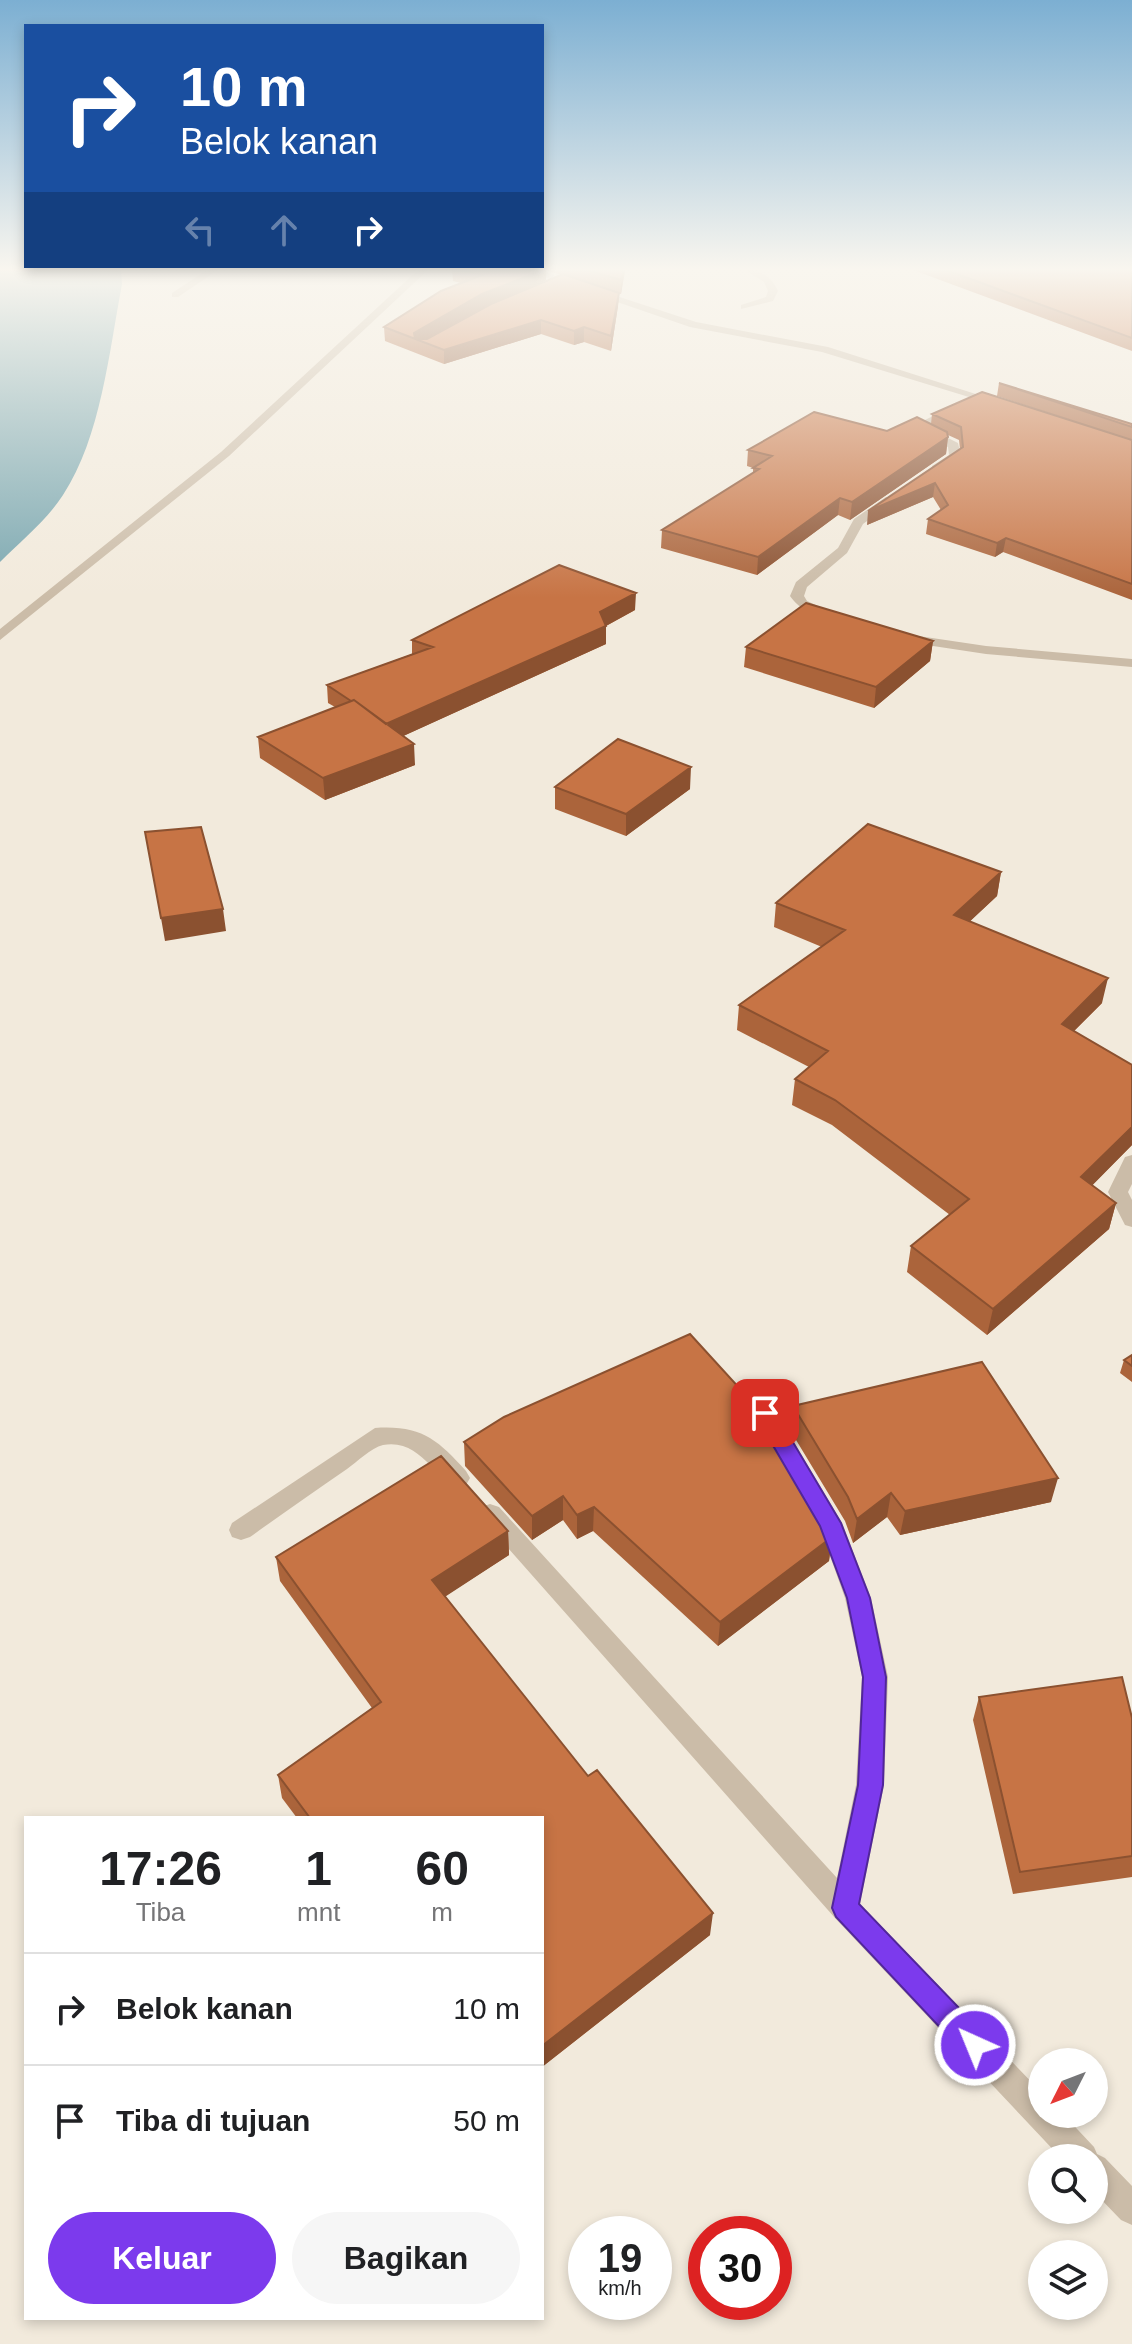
<!DOCTYPE html>
<html lang="id">
<head>
<meta charset="utf-8">
<style>
  :root { --surface:#fff; --page:#f6f6f6; --text:#202124; --muted:#757577; --line:#e0e0e0; --accent:#7c3aed }
  body { margin:0; font-family:Arial,sans-serif; background:var(--page); color:var(--text); height:100vh; display:flex; flex-direction:column; font-size:30px; white-space:nowrap }
  * { box-sizing:border-box; margin:0 }
  p { font-size:26px; color:var(--muted) }
  .icon { flex:none; width:44px; height:44px; fill:none; stroke:currentColor; stroke-width:2; stroke-linecap:round; stroke-linejoin:round }
  .map { position:relative; flex:1; overflow:hidden }
  .side { position:absolute; left:24px; top:1816px; width:520px; height:504px; display:flex; flex-direction:column; background:var(--surface); border-radius:0px; box-shadow:0 4px 12px #0003 }
  .side>* { flex:none }
  .top-card { position:absolute; left:24px; top:24px; width:520px; height:244px; border-radius:0px; box-shadow:0 4px 12px #0003; background:#1a4fa0; color:#fff; overflow:hidden }
  .needle { width:52px; rotate:228deg }
  .buttons { position:absolute; left:1028px; top:2048px; display:grid; gap:16px }
  .buttons a { display:grid; place-items:center; width:80px; height:80px; border-radius:50%; background:var(--surface); box-shadow:0 4px 12px #0003; font-size:40px }
  .speed { position:absolute; left:568px; top:2216px; display:flex; gap:16px; font-size:40px; font-weight:700; text-align:center }
  .speed>* { display:grid; place-content:center; width:104px; height:104px; border-radius:50%; background:var(--surface); box-shadow:0 4px 12px #0003; line-height:1 }
  .speed small { font-size:20px; font-weight:400 }
  .speed .limit { border:12px solid #d22; background:#fff; color:#111 }
  .pin { position:absolute; display:grid; place-items:center; width:68px; height:68px; color:#fff; margin:-34px; border-radius:16px; box-shadow:0 4px 12px #0006 }
  .me { position:absolute; width:88px; margin:-44px; rotate:316deg; stroke-linejoin:round; filter:drop-shadow(0 0 6px #0008) }
  .turn { display:flex; align-items:center; gap:28px; height:168px; padding:0 24px; font-size:36px }
  .turn .icon { width:104px; height:104px; stroke-width:2.5 }
  .turn b { display:block; font-size:56px; line-height:68px }
  .lanes { display:flex; align-items:center; height:76px; padding:0 24px; background:#0003; justify-content:center; gap:40px; direction:ltr }
  .lanes .off { opacity:.35 }
  .eta { display:flex; justify-content:space-evenly; align-items:center; height:136px; text-align:center }
  .eta b { font-size:48px; font-weight:700; line-height:56px }
  .cta { display:flex; gap:16px; margin-top:auto; padding:16px 24px }
  .cta a { flex:1; height:92px; border-radius:48px; background:var(--accent); color:#fff; font-size:32px; font-weight:700; line-height:92px; text-align:center }
  .cta a+a { background:var(--page); color:var(--text) }
  ul { padding:0; list-style:none }
  li { display:flex; align-items:center; gap:24px; height:112px; padding:0 24px; border-top:2px solid var(--line) }
  li div { flex:1 }
  li b { display:block; font-size:30px }
  li em { font-style:normal }
  .map>svg:first-child { display:block }
  .water { fill:#7aa7b0 }
  .lines { fill:none; stroke-linecap:round; stroke-linejoin:round }
  .street { fill:#cbbca8; fill-rule:evenodd }
  .wall { fill:#ab643b; fill-rule:evenodd }
  .shaded-wall { fill:#8b5130 }
  .building { fill:#c77445; stroke:#8b5130; stroke-width:2 }
  .route { fill:#7c3aed; stroke:#51269a; stroke-width:2 }
</style>
</head>
<body>
<div class="map">
<svg width="1132" height="2344" viewBox="0 0 1132 2344">
  <rect width="100%" height="100%" fill="#f2eadc"/>
  <path class="water" d="M 0,270 L 121,270 L 122,284 C 109,352 101,437 63,495 C 47,520 21,541 0,562 Z"/>
  <g class="lines">
    <path class="street" d="M 207,270 L 218,270 L 178,297 L 172,297 L 172,293 Z
      M 418,270 L 428,270 L 229,456 L 0,640 L 0,629 L 221,452 Z
      M 524,270 L 537,270 L 696,322 L 828,347 L 1004,403 L 995,405 L 822,352 L 690,327 Z
      M 745,270 C 761,270 771,276 778,291 L 773,301 L 741,309 L 741,305 L 766,297 L 768,291 L 764,282 Z
      M 953,406 L 962,408 L 926,427 L 958,443 L 961,456 L 940,470 L 932,470 L 932,466 L 949,455 L 948,447 L 921,434 L 913,426 Z
      M 886,497 L 896,500 L 863,524 L 847,553 L 807,587 L 804,596 L 807,601 L 833,613 L 833,619 C 817,620 799,609 790,596 L 796,582 L 838,548 L 854,519 Z
      M 905,634 L 986,646 L 1132,659 L 1132,667 L 986,654 L 900,641 L 900,635 Z
      M 1132,1155 L 1132,1184 L 1128,1192 L 1132,1200 L 1132,1227 L 1125,1225 L 1108,1192 L 1125,1157 Z
      M 765,1404 L 773,1407 L 842,1523 L 871,1598 L 888,1677 L 884,1785 L 860,1904 L 1042,2093 L 1042,2114 L 1063,2114 L 1094,2147 L 1097,2154 L 1105,2158 L 1132,2186 L 1132,2225 L 1121,2220 L 1094,2192 L 1094,2158 L 1061,2158 L 835,1918 L 478,1514 L 481,1507 L 490,1504 L 499,1507 L 837,1878 L 856,1785 L 862,1677 L 845,1598 L 819,1525 L 754,1413 L 757,1407 Z
      M 375,1428 C 421,1425 437,1439 466,1471 L 470,1478 L 466,1485 C 439,1494 426,1437 383,1445 C 371,1448 357,1462 347,1469 C 314,1492 282,1514 250,1537 L 241,1540 L 232,1537 L 229,1530 L 232,1523 Z"/>
  </g>
  <path class="wall" d="M 452,270 L 625,270 L 621,294 L 619,294 L 618,306 L 611,351 L 584,342 L 574,345 L 541,334 L 444,364 L 385,341 L 384,327 L 461,283 L 453,281 ZM 546,270 L 562,275 L 546,281 Z
    M 913,270 L 1132,270 L 1132,351 Z
    M 999,383 L 1132,424 L 1132,600 L 1003,552 L 995,557 L 926,534 L 928,519 L 941,510 L 933,497 L 867,525 L 960,449 L 959,440 L 948,435 L 946,454 L 850,520 L 838,515 L 757,575 L 661,548 L 662,530 L 753,474 L 753,468 L 747,466 L 748,450 L 887,431 L 931,424 L 932,414 L 1067,419 L 997,396 Z
    M 635,610 L 606,626 L 606,644 L 403,736 L 415,765 L 325,800 L 260,758 L 258,737 L 335,707 L 328,703 L 327,685 L 412,654 L 412,640 Z
    M 933,641 L 930,661 L 874,708 L 744,667 L 746,647 Z
    M 555,787 L 690,789 L 626,836 L 555,809 Z
    M 1001,872 L 997,896 L 969,922 L 1102,1003 L 1074,1031 L 1132,1065 L 1132,1145 L 1092,1185 L 1116,1203 L 1109,1229 L 987,1335 L 907,1272 L 911,1246 L 950,1215 L 832,1125 L 792,1105 L 795,1079 L 809,1067 L 737,1030 L 739,1005 L 822,947 L 774,927 L 776,903 Z
    M 1132,1355 L 1132,1382 L 1120,1373 L 1124,1360 Z
    M 793,1406 L 1051,1502 L 900,1535 L 887,1517 L 853,1543 L 845,1521 L 790,1430 Z
    M 464,1442 L 832,1537 L 829,1561 L 718,1646 L 593,1531 L 577,1539 L 563,1520 L 532,1540 L 465,1466 Z
    M 508,1531 L 509,1555 L 445,1596 L 710,1935 L 542,2067 L 542,1818 L 297,1818 L 282,1798 L 278,1775 L 372,1708 L 280,1581 L 276,1557 Z
    M 979,1697 L 1132,1718 L 1132,1877 L 1013,1894 L 973,1720 Z"/>
  <path class="shaded-wall" d="M 543,270 L 546,270 L 546,282 L 424,342 L 415,339 L 414,333 L 482,294 Z
    M 623,270 L 625,270 L 621,294 L 621,280 Z
    M 619,293 L 618,306 L 611,351 L 611,336 Z
    M 541,320 L 541,334 L 444,364 L 444,350 Z
    M 584,327 L 584,342 L 574,345 L 574,331 Z
    M 948,437 L 946,454 L 850,520 L 852,502 Z
    M 935,483 L 933,497 L 867,525 L 868,511 Z
    M 840,498 L 838,515 L 757,575 L 758,557 Z
    M 1006,538 L 1003,552 L 995,557 L 997,543 Z
    M 636,593 L 635,610 L 604,627 L 606,626 L 606,644 L 388,743 L 386,724 Z
    M 933,641 L 930,661 L 874,708 L 876,687 Z
    M 414,744 L 415,765 L 325,800 L 323,778 Z
    M 691,767 L 690,789 L 626,836 L 626,814 Z
    M 1001,872 L 997,896 L 950,940 L 954,915 Z
    M 223,909 L 226,931 L 165,941 L 161,918 Z
    M 1108,978 L 1102,1003 L 1056,1049 L 1062,1024 Z
    M 1132,1127 L 1132,1145 L 1075,1203 L 1081,1177 Z
    M 1116,1203 L 1109,1229 L 987,1335 L 993,1309 Z
    M 1058,1478 L 1051,1502 L 900,1535 L 905,1511 Z
    M 891,1493 L 887,1517 L 853,1543 L 857,1519 Z
    M 563,1496 L 563,1520 L 532,1540 L 532,1516 Z
    M 594,1507 L 593,1531 L 577,1539 L 577,1515 Z
    M 508,1531 L 509,1555 L 434,1604 L 432,1580 Z
    M 832,1537 L 829,1561 L 718,1646 L 720,1622 Z
    M 713,1913 L 710,1935 L 542,2067 L 542,2046 Z"/>
  <path class="building" d="M 461,270 L 543,270 L 482,294 L 414,333 L 415,339 L 427,339 L 491,304 L 563,274 L 619,293 L 611,336 L 584,327 L 574,331 L 541,320 L 444,350 L 384,327 L 441,291 L 482,275 Z
    M 587,270 L 623,270 L 621,280 Z
    M 946,270 L 1132,270 L 1132,338 Z
    M 999,383 L 1132,424 L 1132,427 Z
    M 982,392 L 1132,440 L 1132,584 L 1006,538 L 997,543 L 928,519 L 948,505 L 935,483 L 868,511 L 963,447 L 961,427 L 932,414 Z
    M 814,412 L 887,431 L 917,417 L 947,432 L 948,437 L 852,502 L 840,498 L 758,557 L 662,530 L 759,469 L 753,468 L 772,456 L 748,450 Z
    M 559,565 L 636,593 L 600,612 L 606,626 L 386,724 L 354,700 L 351,701 L 327,685 L 433,647 L 412,640 Z
    M 806,603 L 933,641 L 876,687 L 746,647 Z
    M 354,700 L 414,744 L 323,778 L 258,737 Z
    M 618,739 L 691,767 L 626,814 L 555,787 Z
    M 868,824 L 1001,872 L 954,915 L 1108,978 L 1062,1024 L 1132,1065 L 1132,1127 L 1081,1177 L 1116,1203 L 993,1309 L 911,1246 L 969,1199 L 835,1100 L 795,1079 L 828,1051 L 739,1005 L 845,930 L 776,903 Z
    M 201,827 L 223,909 L 161,918 L 145,832 Z
    M 690,1334 L 762,1413 L 767,1412 L 820,1502 L 832,1537 L 720,1622 L 594,1507 L 577,1515 L 563,1496 L 532,1516 L 464,1442 L 504,1417 Z
    M 1132,1355 L 1132,1366 L 1124,1360 Z
    M 982,1362 L 1058,1478 L 905,1511 L 891,1493 L 857,1519 L 848,1497 L 793,1406 Z
    M 441,1456 L 508,1531 L 432,1580 L 588,1776 L 597,1770 L 713,1913 L 542,2046 L 542,1818 L 310,1818 L 278,1775 L 381,1702 L 276,1557 Z
    M 1122,1677 L 1132,1718 L 1132,1856 L 1020,1872 L 979,1697 Z"/>
  <linearGradient id="sky" x2="0" y2="1"><stop stop-color="#7cafd2"/><stop offset="0.45" stop-color="#f9f6ef"/><stop offset="1" stop-color="#f9f6ef" stop-opacity="0"/></linearGradient>
  <rect width="1132" height="598" fill="url(#sky)"/>
  <path class="route" d="M 765,1405 L 772,1407 L 841,1523 L 870,1598 L 886,1677 L 883,1785 L 859,1904 L 985,2035 L 989,2045 L 985,2054 L 975,2058 L 965,2054 L 836,1917 L 832,1908 L 858,1785 L 863,1677 L 847,1598 L 820,1526 L 754,1413 L 757,1407 Z"/>
</svg>
<div class="buttons">
<a><svg class="needle" viewBox="-14 -14 28 28"><path d="M0-13l5 13h-10z" fill="#e53935"/><path d="M0 13l5-13h-10z" fill="#757577"/></svg></a>
<a><svg class="icon" aria-label="search" viewBox="0 0 24 24"><circle cx="10" cy="10" r="6"/><path d="M15 15l6 6"/></svg></a>
<a><svg class="icon" aria-label="layers" viewBox="0 0 24 24"><path d="M12 4l9 5-9 5-9-5zM3 14l9 5 9-5"/></svg></a>
</div>
<div class="speed"><div>19<small>km/h</small></div><div class="limit">30</div></div>
<div class="pin" style="left:765px;top:1413px;background:#d93025"><svg class="icon" aria-label="arrive" viewBox="0 0 24 24"><path d="M6 21V4h12l-3 4 3 4H6"/></svg></div>
<svg class="me" style="left:975px;top:2045px" viewBox="-20 -20 40 40"><circle r="17" fill="#7c3aed" stroke="#fff" stroke-width="3"/><path d="M0-11L8 9 0 5-8 9z" fill="#fff"/></svg>
<div class="top-card">
<div class="turn"><svg class="icon" aria-label="right" viewBox="0 0 24 24"><path d="M7 20v-9h11M14 6l5 5-5 5"/></svg><div><b>10 m</b>Belok kanan</div></div>
<div class="lanes"><svg class="icon off" aria-label="left" viewBox="0 0 24 24"><path d="M17 20v-9H6M10 6l-5 5 5 5"/></svg><svg class="icon off" aria-label="ahead" viewBox="0 0 24 24"><path d="M12 20V5M6 11l6-6 6 6"/></svg><svg class="icon" aria-label="right" viewBox="0 0 24 24"><path d="M7 20v-9h11M14 6l5 5-5 5"/></svg></div>
</div>
<section class="side">
<div class="eta">
<div><b>17:26</b><p>Tiba</p></div>
<div><b>1</b><p>mnt</p></div>
<div><b>60</b><p>m</p></div>
</div>
<ul>
<li><svg class="icon" aria-label="right" viewBox="0 0 24 24"><path d="M7 20v-9h11M14 6l5 5-5 5"/></svg><div><b>Belok kanan</b></div><em>10 m</em></li>
<li><svg class="icon" aria-label="arrive" viewBox="0 0 24 24"><path d="M6 21V4h12l-3 4 3 4H6"/></svg><div><b>Tiba di tujuan</b></div><em>50 m</em></li>
</ul>
<div class="cta"><a>Keluar</a><a>Bagikan</a></div>
</section>
</div>
</body>
</html>
